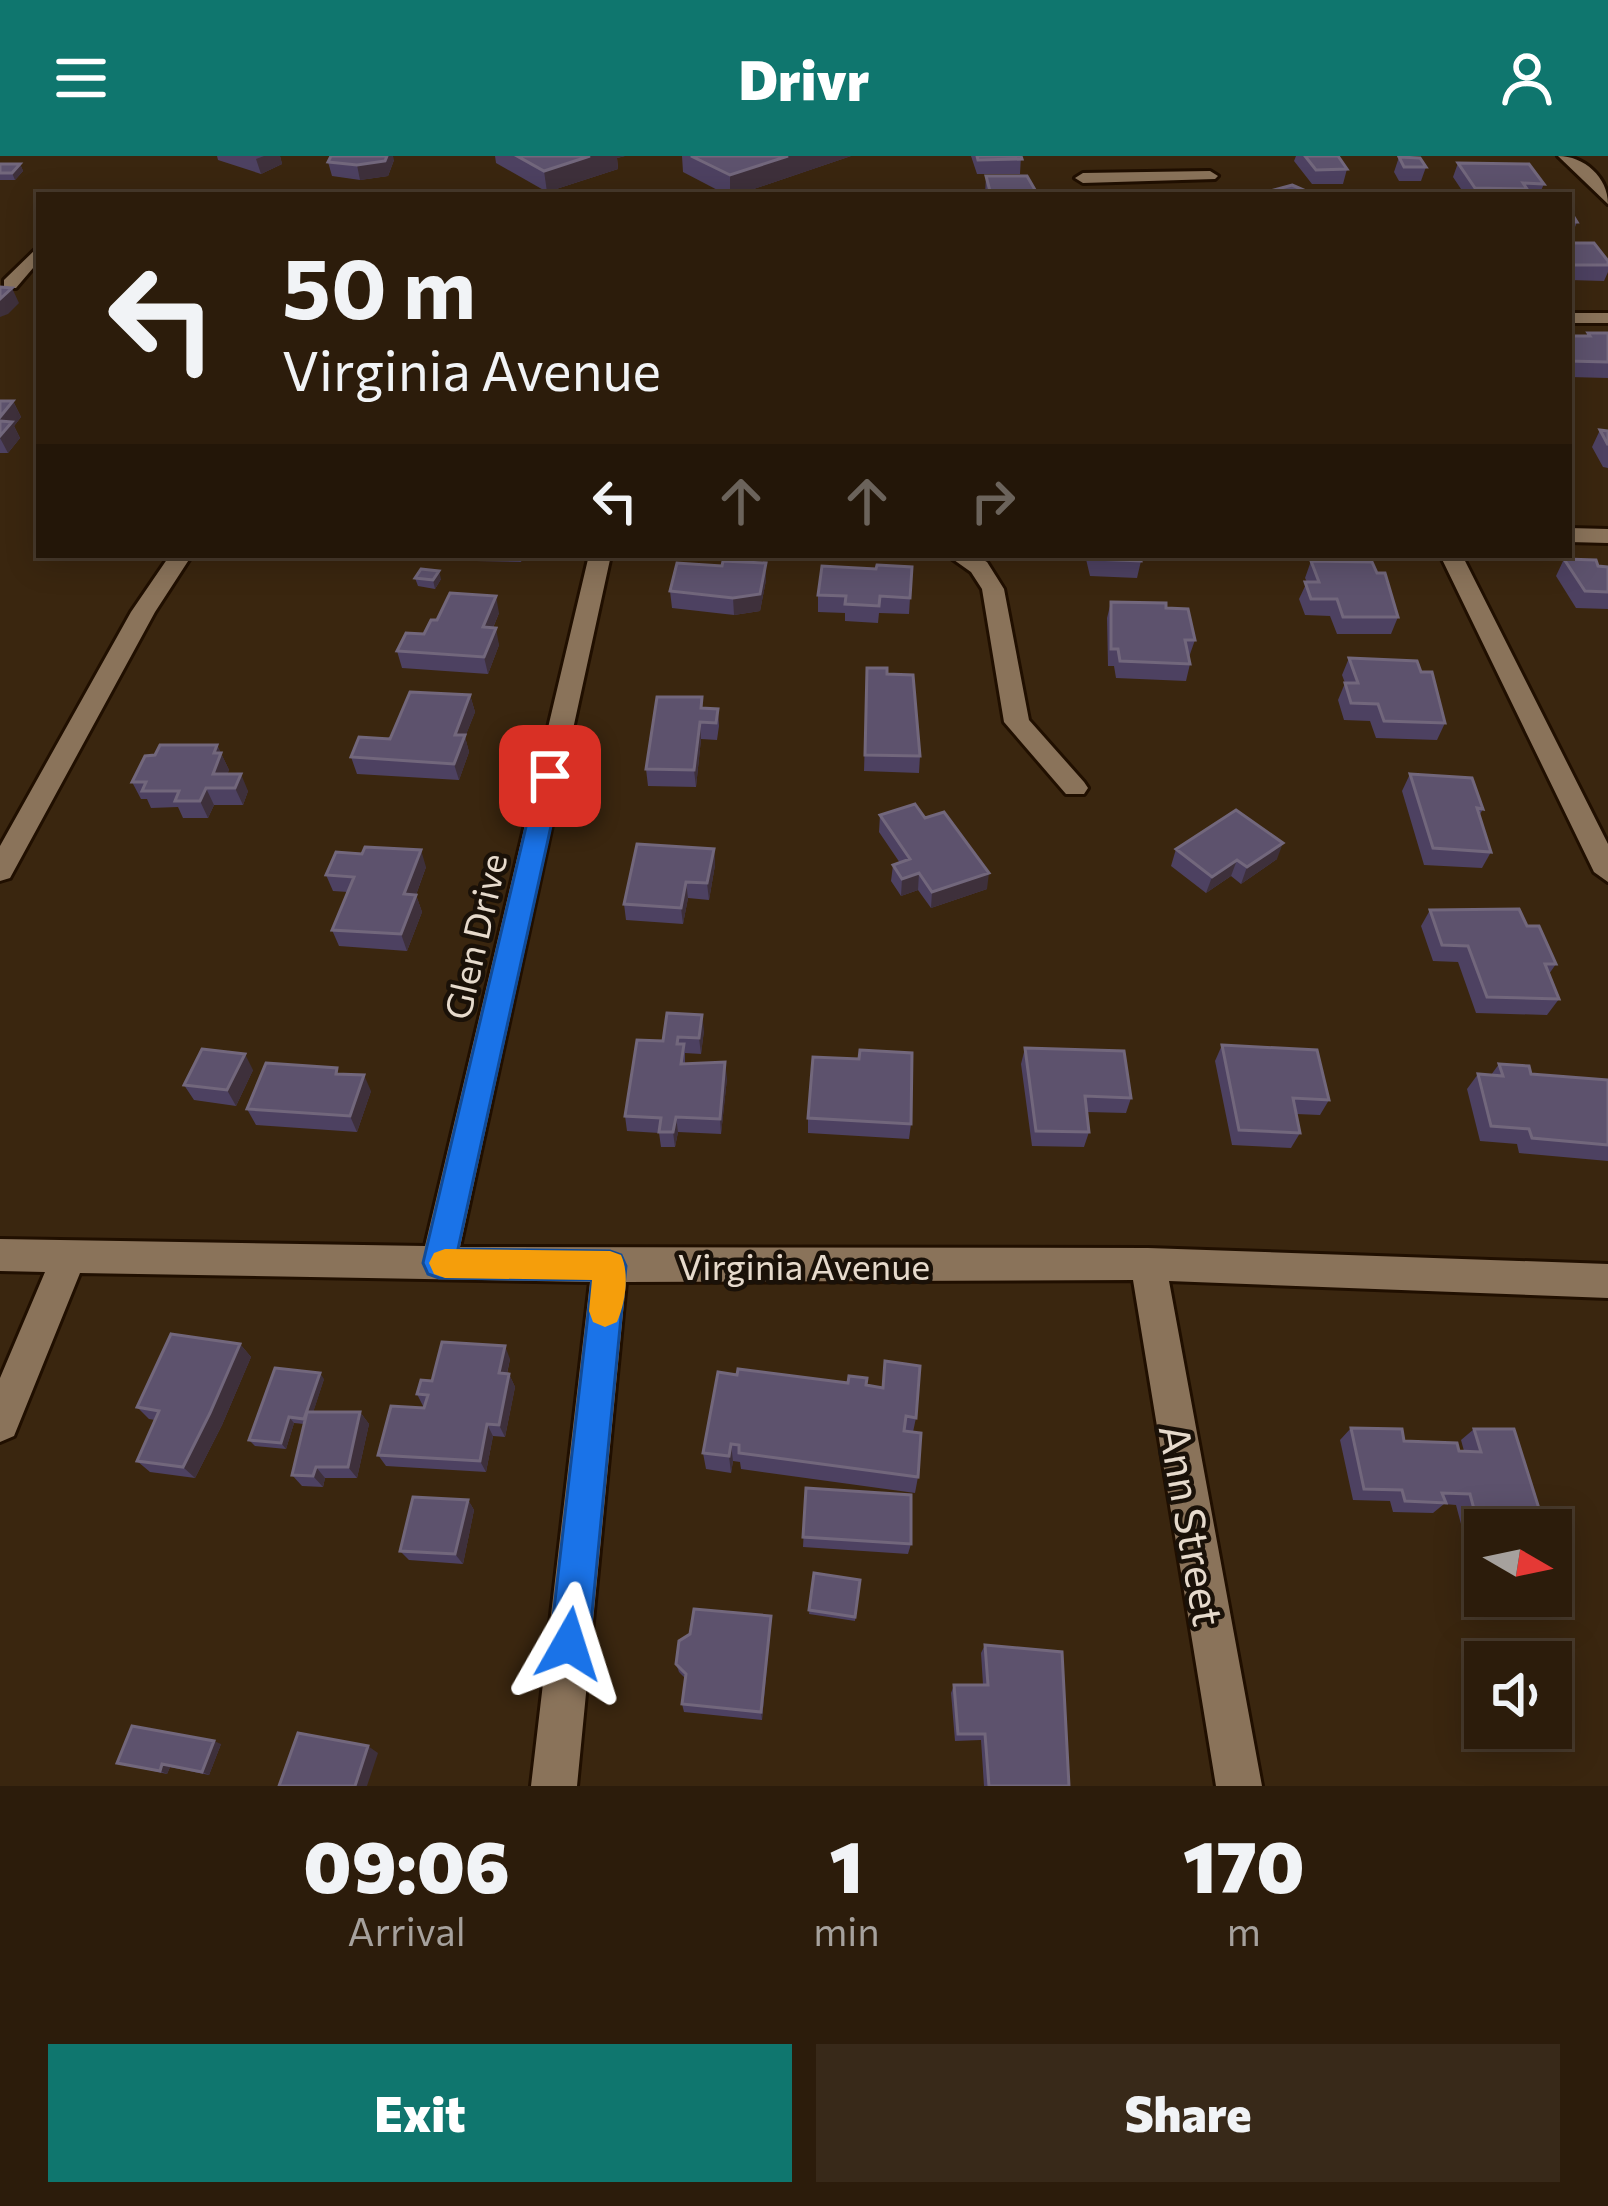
<!DOCTYPE html>
<html lang="en">
<head>
<meta charset="utf-8">
<style>
  :root { --surface:#2c1c0b; --page:#382919; --text:#f1f3f6; --muted:#a6a19d; --line:#483a2c; --accent:#0f766e }
  body { margin:0; font-family:Commissioner,sans-serif; background:var(--page); color:var(--text); height:100vh; display:flex; flex-direction:column; font-size:45px; white-space:nowrap }
  * { box-sizing:border-box; margin:0 }
  p { font-size:39px; color:var(--muted) }
  .icon { flex:none; width:66px; height:66px; fill:none; stroke:currentColor; stroke-width:2; stroke-linecap:round; stroke-linejoin:round }
  .map { position:relative; height:1630px; overflow:hidden }
  .panel { display:flex; flex-direction:column; background:var(--surface); flex:1 }
  .panel>* { flex:none }
  .banner { position:absolute; left:36px; top:36px; width:1536px; height:366px; border-radius:0px; box-shadow:0 6px 30px #0003,0 0 0 3px var(--line); background:#2c1c0b; color:var(--text); overflow:hidden }
  .needle { width:78px; rotate:99deg }
  .controls { position:absolute; left:1464px; top:1353px; display:grid; gap:24px }
  .controls a { display:grid; place-items:center; width:108px; height:108px; border-radius:0px; background:var(--surface); box-shadow:0 6px 30px #0003,0 0 0 3px var(--line); font-size:60px }
  .pin { position:absolute; display:grid; place-items:center; width:102px; height:102px; color:#fff; margin:-51px; border-radius:24px; box-shadow:0 6px 18px #0006 }
  .me { position:absolute; width:132px; margin:-66px; rotate:6deg; stroke-linejoin:round; filter:drop-shadow(0 0 9px #0008) }
  .turn { display:flex; align-items:center; gap:42px; height:252px; padding:0 48px; font-size:54px }
  .turn .icon { width:156px; height:156px; stroke-width:2.5 }
  .turn b { display:block; font-size:84px; line-height:102px }
  .lanes { display:flex; align-items:center; height:114px; padding:0 48px; background:#0003; justify-content:center; gap:60px; direction:ltr }
  .lanes .off { opacity:.35 }
  .eta { display:flex; justify-content:space-evenly; align-items:center; height:204px; text-align:center }
  .eta b { font-size:72px; font-weight:800; line-height:84px }
  .primary-button { display:flex; gap:24px; margin-top:auto; padding:24px 48px }
  .primary-button a { flex:1; height:138px; border-radius:0px; background:var(--accent); color:#fff; font-size:48px; font-weight:800; line-height:138px; text-align:center }
  .primary-button a+a { background:var(--page); color:var(--text) }
  header { display:flex; justify-content:space-between; align-items:center; height:156px; padding:0 48px; background:var(--accent); color:#fff; font-size:54px; font-weight:800 }
  .map>svg:first-child { display:block }
  .lines { fill:none; stroke-linecap:round; stroke-linejoin:round }
  .street-casing { stroke:#200f00; stroke-width:6 }
  .street { fill:#8a735a; fill-rule:evenodd }
  .wall { fill:#4d4161 }
  .shaded-wall { fill:#3e303b }
  .building { fill:#5d526d; stroke:#72677c; stroke-width:3 }
  .route { fill:#1a73e8; stroke:#114b97; stroke-width:3 }
  .slow { fill:#f59e0b }
  .labels { text-anchor:middle; dominant-baseline:central; stroke-width:9; stroke-linejoin:round; paint-order:stroke }
  .street-label { font-size:36px; fill:#e6dacc; stroke:#1a1108 }
  .near-street-label { font-size:42px; fill:#e6dacc; stroke:#1a1108 }
</style>
</head>
<body>
<header><svg class="icon" aria-label="menu" viewBox="0 0 24 24"><path d="M4 6h16M4 12h16M4 18h16"/></svg>Drivr<svg class="icon" aria-label="person" viewBox="0 0 24 24"><circle cx="12" cy="8" r="4"/><path d="M4 21q1-7 8-7t8 7"/></svg></header>
<div class="map">
<svg width="1608" height="1630" viewBox="0 0 1608 1630">
  <rect width="100%" height="100%" fill="#3a260f"/>
  <g class="lines">
    <defs>
      <path id="street" d="M 1558,0 C 1584,0 1608,21 1608,48 Z
        M 1210,15 L 1218,20 L 1215,23 L 1083,27 L 1075,22 L 1083,17 Z
        M 39,90 L 39,105 L 16,132 L 4,132 L 4,124 Z
        M 1569,157 L 1608,157 L 1608,167 L 1569,167 Z
        M 1569,372 L 1608,373 L 1608,387 L 1569,386 Z
        M 170,399 L 192,399 L 155,456 L 10,722 L 0,725 L 0,690 L 131,456 Z
        M 589,399 L 611,399 L 460,1091 L 1148,1092 L 1608,1108 L 1608,1142 L 1169,1125 L 1262,1630 L 1216,1630 L 1133,1124 L 626,1126 L 577,1630 L 531,1630 L 590,1126 L 80,1117 L 14,1280 L 0,1286 L 0,1222 L 45,1116 L 0,1115 L 0,1083 L 425,1090 Z
        M 947,399 L 974,399 L 987,406 L 1004,433 L 1029,564 L 1084,626 L 1088,632 L 1084,638 L 1066,638 L 1004,566 L 982,433 L 971,416 Z
        M 1440,399 L 1462,399 L 1608,688 L 1608,726 L 1594,716 Z"/>
    </defs>
    <use href="#street" class="street-casing"/>
    <use href="#street" class="street"/>
  </g>
  <path class="wall" d="M 217,0 L 280,0 L 282,8 L 261,18 L 218,4 Z
    M 495,0 L 625,0 L 617,2 L 618,13 L 547,36 L 496,7 Z
    M 682,0 L 851,0 L 736,39 L 727,39 L 683,16 Z
    M 971,0 L 1021,0 L 1020,18 L 977,18 Z
    M 1296,0 L 1338,0 L 1347,13 L 1343,28 L 1312,28 L 1294,5 Z
    M 1399,1 L 1426,11 L 1421,25 L 1399,25 L 1394,16 Z
    M 394,4 L 388,20 L 360,24 L 332,20 L 328,6 Z
    M 1458,7 L 1544,28 L 1539,39 L 1465,39 L 1453,21 Z
    M 0,8 L 20,8 L 23,15 L 15,24 L 0,24 Z
    M 986,20 L 1038,39 L 985,39 Z
    M 1569,53 L 1577,66 L 1571,81 L 1569,81 Z
    M 1569,87 L 1608,105 L 1608,116 L 1604,125 L 1569,124 Z
    M 1588,177 L 1608,177 L 1608,222 L 1569,221 L 1569,180 L 1586,180 Z
    M 0,245 L 13,245 L 21,261 L 14,270 L 20,282 L 8,297 L 0,297 Z
    M 1600,274 L 1608,275 L 1608,312 L 1603,311 L 1592,291 Z
    M 474,399 L 524,399 L 521,406 L 476,405 Z
    M 1085,399 L 1140,399 L 1141,405 L 1137,422 L 1090,420 Z
    M 1564,403 L 1608,411 L 1608,453 L 1576,452 L 1556,420 Z
    M 1311,405 L 1398,461 L 1391,478 L 1337,478 L 1330,460 L 1305,459 L 1299,443 L 1307,426 L 1305,422 Z
    M 766,407 L 766,424 L 760,455 L 734,459 L 672,452 L 670,435 L 722,410 Z
    M 912,411 L 909,458 L 879,457 L 878,467 L 845,465 L 845,457 L 818,456 L 818,439 L 876,413 Z
    M 415,422 L 441,423 L 435,433 L 418,430 Z
    M 1111,446 L 1166,452 L 1195,484 L 1189,501 L 1190,508 L 1186,525 L 1116,522 L 1114,510 L 1108,510 L 1107,462 Z
    M 499,457 L 493,472 L 499,489 L 488,518 L 402,512 L 397,495 L 424,478 L 437,464 Z
    M 1349,502 L 1445,567 L 1437,584 L 1376,582 L 1370,565 L 1344,564 L 1338,544 L 1345,527 L 1342,519 Z
    M 867,512 L 887,518 L 920,600 L 919,617 L 864,615 Z
    M 470,539 L 475,556 L 465,581 L 469,596 L 459,624 L 357,618 L 351,601 Z
    M 703,552 L 718,553 L 719,570 L 717,584 L 701,583 L 696,631 L 648,630 L 646,613 Z
    M 217,589 L 229,614 L 227,618 L 248,635 L 243,649 L 214,649 L 208,662 L 183,662 L 178,651 L 151,652 L 147,643 L 141,643 L 132,626 L 155,599 Z
    M 1410,618 L 1483,653 L 1479,660 L 1491,696 L 1482,712 L 1424,709 L 1402,635 Z
    M 880,659 L 925,662 L 987,733 L 931,752 L 918,734 L 901,740 L 891,725 L 893,709 L 900,707 L 879,676 Z
    M 714,693 L 715,709 L 709,744 L 688,742 L 683,768 L 626,764 L 624,748 Z
    M 1176,693 L 1277,703 L 1241,728 L 1231,720 L 1206,737 L 1171,710 Z
    M 362,698 L 426,711 L 416,739 L 422,756 L 407,795 L 339,790 L 332,774 L 348,736 L 333,735 L 326,719 Z
    M 1430,754 L 1527,770 L 1556,808 L 1549,818 L 1559,843 L 1547,859 L 1476,857 L 1458,806 L 1433,805 L 1421,770 Z
    M 704,874 L 701,898 L 685,897 L 685,908 L 727,922 L 721,978 L 678,976 L 675,991 L 661,991 L 659,977 L 627,975 L 625,960 L 663,885 Z
    M 1222,889 L 1329,944 L 1320,959 L 1296,958 L 1300,977 L 1291,992 L 1232,989 L 1215,905 Z
    M 1025,892 L 1131,942 L 1126,957 L 1087,956 L 1089,976 L 1084,991 L 1032,990 L 1021,908 Z
    M 1499,908 L 1531,918 L 1608,924 L 1608,1005 L 1519,997 L 1517,988 L 1480,985 L 1467,933 L 1478,918 L 1491,919 Z
    M 253,914 L 236,950 L 194,944 L 184,929 Z
    M 371,935 L 357,976 L 256,969 L 247,953 Z
    M 808,962 L 911,968 L 909,983 L 808,977 Z
    M 240,1188 L 251,1201 L 222,1269 L 195,1322 L 150,1316 L 137,1305 L 155,1264 L 149,1263 L 137,1251 Z
    M 510,1203 L 507,1218 L 509,1218 L 515,1231 L 505,1281 L 493,1280 L 486,1316 L 386,1310 L 378,1299 L 424,1252 L 417,1238 L 432,1225 Z
    M 737,1219 L 866,1229 L 916,1262 L 913,1276 L 918,1321 L 915,1337 L 741,1313 L 740,1306 L 733,1305 L 731,1317 L 706,1313 L 703,1297 Z
    M 324,1223 L 313,1256 L 360,1256 L 369,1268 L 357,1322 L 325,1322 L 323,1331 L 302,1330 L 292,1319 L 304,1268 L 294,1267 L 286,1293 L 255,1290 L 249,1284 Z
    M 1351,1272 L 1404,1285 L 1464,1295 L 1461,1284 L 1474,1273 L 1541,1359 L 1526,1369 L 1461,1368 L 1456,1349 L 1444,1348 L 1433,1357 L 1393,1356 L 1390,1345 L 1353,1344 L 1340,1284 Z
    M 806,1332 L 911,1388 L 908,1398 L 803,1391 Z
    M 468,1344 L 474,1354 L 463,1408 L 409,1404 L 400,1395 Z
    M 814,1417 L 860,1424 L 855,1465 L 809,1458 Z
    M 771,1460 L 762,1564 L 684,1556 L 682,1548 L 685,1522 L 679,1516 L 676,1508 Z
    M 985,1489 L 1069,1630 L 984,1630 L 981,1584 L 955,1585 L 951,1537 L 954,1529 L 983,1529 L 981,1497 Z
    M 221,1588 L 209,1619 L 170,1611 L 167,1618 L 117,1607 Z"/>
  <path class="shaded-wall" d="M 264,0 L 280,0 L 282,8 L 261,18 L 256,3 Z
    M 387,0 L 393,0 L 394,4 L 388,20 L 360,24 L 357,9 Z
    M 590,0 L 625,0 L 617,2 L 618,13 L 547,36 L 544,15 Z
    M 788,0 L 851,0 L 736,39 L 730,39 L 730,19 Z
    M 20,8 L 23,15 L 15,24 L 12,17 Z
    M 12,132 L 19,147 L 8,158 L 0,161 L 0,143 Z
    M 13,245 L 21,261 L 14,270 L 20,282 L 8,297 L 0,282 L 0,261 Z
    M 766,407 L 766,424 L 760,455 L 734,459 L 733,442 Z
    M 439,415 L 441,423 L 435,433 L 433,424 Z
    M 496,440 L 499,457 L 486,488 L 483,471 Z
    M 496,472 L 499,489 L 488,518 L 484,501 Z
    M 470,539 L 475,556 L 465,581 L 469,596 L 459,624 L 454,608 L 455,579 Z
    M 700,566 L 701,583 L 696,631 L 694,614 Z
    M 217,589 L 229,614 L 222,632 L 213,618 L 214,597 Z
    M 241,618 L 248,635 L 243,649 L 235,632 Z
    M 206,632 L 214,649 L 208,662 L 200,645 Z
    M 1283,687 L 1277,703 L 1241,728 L 1247,711 Z
    M 714,693 L 715,709 L 709,744 L 707,727 Z
    M 421,694 L 426,711 L 410,755 L 404,738 Z
    M 1237,704 L 1231,720 L 1206,737 L 1212,721 Z
    M 919,717 L 918,734 L 901,740 L 902,723 Z
    M 989,717 L 987,733 L 931,752 L 932,736 Z
    M 686,726 L 688,742 L 683,768 L 681,752 Z
    M 416,739 L 422,756 L 407,795 L 401,778 Z
    M 702,859 L 704,874 L 701,898 L 699,882 Z
    M 245,898 L 253,914 L 236,950 L 227,934 Z
    M 725,906 L 727,922 L 721,978 L 720,963 Z
    M 364,919 L 371,935 L 357,976 L 350,960 Z
    M 676,961 L 678,976 L 675,991 L 673,976 Z
    M 240,1188 L 251,1201 L 222,1269 L 195,1322 L 183,1311 Z
    M 505,1190 L 510,1203 L 504,1230 L 499,1217 Z
    M 320,1217 L 324,1223 L 309,1269 L 304,1263 Z
    M 509,1218 L 515,1231 L 505,1281 L 499,1269 Z
    M 360,1256 L 369,1268 L 357,1322 L 348,1311 Z
    M 289,1261 L 294,1267 L 286,1293 L 281,1287 Z
    M 487,1268 L 493,1280 L 486,1316 L 480,1305 Z
    M 731,1288 L 733,1305 L 731,1317 L 729,1300 Z
    M 316,1311 L 325,1322 L 323,1331 L 313,1320 Z
    M 468,1344 L 474,1354 L 463,1408 L 455,1398 Z
    M 771,1460 L 771,1469 L 762,1564 L 761,1556 Z
    M 214,1585 L 221,1588 L 209,1619 L 202,1616 Z
    M 368,1590 L 378,1597 L 367,1630 L 355,1630 Z
    M 162,1608 L 170,1611 L 167,1618 L 160,1615 Z"/>
  <path class="building" d="M 331,0 L 387,0 L 385,5 L 357,9 L 328,6 Z
    M 517,0 L 590,0 L 544,15 Z
    M 691,0 L 788,0 L 730,19 Z
    M 977,0 L 1021,0 L 1022,3 L 978,4 Z
    M 1305,0 L 1338,0 L 1347,13 L 1316,14 Z
    M 1399,1 L 1420,2 L 1426,11 L 1404,11 Z
    M 1458,7 L 1529,8 L 1544,28 L 1523,27 L 1527,33 L 1475,32 Z
    M 0,8 L 20,8 L 12,17 L 0,17 Z
    M 986,20 L 1027,20 L 1038,39 L 991,39 Z
    M 1292,29 L 1315,39 L 1256,39 Z
    M 1172,38 L 1233,38 L 1234,39 L 1172,39 Z
    M 1569,53 L 1577,66 L 1569,66 Z
    M 1569,87 L 1594,87 L 1608,105 L 1608,109 L 1569,109 Z
    M 0,131 L 12,132 L 0,143 Z
    M 1588,177 L 1608,177 L 1608,206 L 1569,205 L 1569,180 L 1590,180 Z
    M 0,245 L 13,245 L 0,261 Z
    M 0,265 L 12,266 L 0,280 Z
    M 1600,274 L 1608,275 L 1608,289 Z
    M 1092,399 L 1140,399 L 1141,405 L 1093,403 Z
    M 1564,403 L 1596,404 L 1598,410 L 1608,411 L 1608,436 L 1585,435 Z
    M 723,405 L 766,407 L 760,438 L 733,442 L 670,435 L 677,407 L 722,410 Z
    M 1311,405 L 1372,406 L 1377,417 L 1385,417 L 1398,461 L 1343,461 L 1337,443 L 1311,443 L 1305,426 L 1319,426 Z
    M 877,409 L 912,411 L 910,442 L 880,440 L 879,450 L 845,448 L 846,440 L 818,439 L 822,410 L 876,413 Z
    M 421,413 L 439,415 L 433,424 L 415,422 Z
    M 450,437 L 496,440 L 483,471 L 496,472 L 484,501 L 397,495 L 406,477 L 424,478 L 431,464 L 437,464 Z
    M 1111,446 L 1166,447 L 1166,452 L 1188,453 L 1195,484 L 1185,484 L 1190,508 L 1120,505 L 1118,493 L 1111,493 Z
    M 1349,502 L 1417,505 L 1421,516 L 1432,516 L 1445,567 L 1384,565 L 1378,548 L 1351,547 L 1345,527 L 1358,527 Z
    M 867,512 L 887,512 L 887,518 L 913,519 L 920,600 L 865,599 Z
    M 410,536 L 470,539 L 455,579 L 465,579 L 454,608 L 351,601 L 359,581 L 390,583 Z
    M 657,541 L 702,541 L 701,552 L 718,553 L 716,567 L 700,566 L 694,614 L 646,613 Z
    M 160,589 L 217,589 L 214,597 L 221,597 L 213,618 L 241,618 L 235,632 L 206,632 L 200,645 L 175,645 L 179,635 L 142,635 L 146,626 L 132,626 L 145,600 L 155,599 Z
    M 1410,618 L 1472,622 L 1483,653 L 1477,652 L 1491,696 L 1433,692 Z
    M 915,648 L 925,662 L 944,656 L 989,717 L 932,736 L 919,717 L 902,723 L 893,709 L 910,703 L 880,659 Z
    M 1236,654 L 1283,687 L 1247,711 L 1237,704 L 1212,721 L 1176,693 Z
    M 637,688 L 714,693 L 707,727 L 686,726 L 681,752 L 624,748 Z
    M 365,691 L 421,694 L 404,738 L 416,739 L 401,778 L 332,774 L 354,721 L 326,719 L 336,696 L 362,698 Z
    M 1519,753 L 1527,770 L 1539,770 L 1556,808 L 1545,808 L 1559,843 L 1487,841 L 1468,790 L 1442,789 L 1430,754 Z
    M 667,857 L 702,859 L 699,882 L 678,881 L 677,888 L 684,888 L 681,908 L 725,906 L 720,963 L 676,961 L 673,976 L 659,976 L 661,962 L 625,960 L 637,884 L 663,885 Z
    M 1222,889 L 1317,894 L 1329,944 L 1293,942 L 1300,977 L 1239,974 Z
    M 1025,892 L 1124,895 L 1131,942 L 1085,940 L 1089,976 L 1036,975 Z
    M 202,893 L 245,898 L 227,934 L 184,929 Z
    M 860,894 L 912,897 L 911,968 L 808,962 L 813,901 L 859,903 Z
    M 266,907 L 337,912 L 336,918 L 364,919 L 350,960 L 247,953 Z
    M 1499,908 L 1529,910 L 1531,918 L 1608,924 L 1608,989 L 1532,982 L 1529,973 L 1491,970 L 1478,918 L 1503,920 Z
    M 171,1178 L 240,1188 L 210,1257 L 183,1311 L 137,1305 L 159,1255 L 137,1251 Z
    M 442,1186 L 505,1190 L 499,1217 L 509,1218 L 499,1269 L 487,1268 L 480,1305 L 378,1299 L 391,1250 L 424,1252 L 428,1239 L 417,1238 L 421,1224 L 432,1225 Z
    M 885,1205 L 920,1210 L 916,1262 L 906,1260 L 904,1275 L 921,1277 L 918,1321 L 739,1297 L 739,1289 L 731,1288 L 729,1300 L 703,1297 L 718,1216 L 737,1219 L 738,1213 L 848,1227 L 849,1220 L 867,1222 L 866,1229 L 883,1232 Z
    M 275,1212 L 320,1217 L 304,1263 L 289,1261 L 281,1287 L 249,1284 Z
    M 307,1256 L 360,1256 L 348,1311 L 316,1311 L 313,1320 L 292,1319 Z
    M 1351,1272 L 1402,1273 L 1404,1285 L 1457,1287 L 1459,1295 L 1481,1296 L 1474,1273 L 1514,1273 L 1541,1359 L 1475,1357 L 1470,1338 L 1442,1337 L 1446,1347 L 1405,1345 L 1402,1334 L 1364,1333 Z
    M 806,1332 L 911,1339 L 911,1388 L 803,1381 Z
    M 413,1341 L 468,1344 L 455,1398 L 400,1395 Z
    M 814,1417 L 860,1424 L 855,1461 L 809,1454 Z
    M 694,1453 L 771,1460 L 761,1556 L 682,1548 L 686,1518 L 676,1508 L 679,1485 L 690,1478 Z
    M 985,1489 L 1062,1496 L 1069,1630 L 989,1630 L 985,1578 L 958,1578 L 954,1529 L 988,1529 Z
    M 132,1570 L 214,1585 L 202,1616 L 162,1608 L 160,1615 L 117,1607 Z
    M 298,1577 L 368,1590 L 355,1630 L 279,1630 Z"/>
  <path class="route" d="M 550,612 L 562,620 L 458,1093 L 610,1095 L 621,1099 L 626,1110 L 589,1488 L 583,1502 L 569,1507 L 556,1502 L 550,1488 L 592,1124 L 439,1122 L 428,1118 L 423,1107 L 538,620 Z"/>
  <path class="slow" d="M 445,1093 L 610,1095 L 621,1099 C 630,1118 625,1148 617,1166 L 605,1171 L 593,1166 L 589,1155 L 592,1124 L 445,1122 L 434,1118 L 429,1107 L 434,1097 Z"/>
  <g class="labels">
    <g class="street-label">
      <text transform="translate(474 780) rotate(-77)">Glen Drive</text>
      <text x="804" y="1109">Virginia Avenue</text>
    </g>
    <g class="near-street-label">
      <text transform="translate(1193 1369) rotate(80)">Ann Street</text>
    </g>
  </g>
</svg>
<div class="controls">
<a><svg class="needle" viewBox="-14 -14 28 28"><path d="M0-13l5 13h-10z" fill="#e53935"/><path d="M0 13l5-13h-10z" fill="#a6a19d"/></svg></a>
<a><svg class="icon" aria-label="sound" viewBox="0 0 24 24"><path d="M4 9h4l5-4v14l-5-4H4zM17 9q2 3 0 6"/></svg></a>
</div>
<div class="pin" style="left:550px;top:620px;background:#d93025"><svg class="icon" aria-label="arrive" viewBox="0 0 24 24"><path d="M6 21V4h12l-3 4 3 4H6"/></svg></div>
<svg class="me" style="left:569px;top:1488px" viewBox="-20 -20 40 40"><path d="M0-17L14 15 0 8-14 15z" fill="#1a73e8" stroke="#fff" stroke-width="4"/></svg>
<div class="banner">
<div class="turn"><svg class="icon" aria-label="left" viewBox="0 0 24 24"><path d="M17 20v-9H6M10 6l-5 5 5 5"/></svg><div><b>50 m</b>Virginia Avenue</div></div>
<div class="lanes"><svg class="icon" aria-label="left" viewBox="0 0 24 24"><path d="M17 20v-9H6M10 6l-5 5 5 5"/></svg><svg class="icon off" aria-label="ahead" viewBox="0 0 24 24"><path d="M12 20V5M6 11l6-6 6 6"/></svg><svg class="icon off" aria-label="ahead" viewBox="0 0 24 24"><path d="M12 20V5M6 11l6-6 6 6"/></svg><svg class="icon off" aria-label="right" viewBox="0 0 24 24"><path d="M7 20v-9h11M14 6l5 5-5 5"/></svg></div>
</div>
</div>
<section class="panel">
<div class="eta">
<div><b>09:06</b><p>Arrival</p></div>
<div><b>1</b><p>min</p></div>
<div><b>170</b><p>m</p></div>
</div>
<div class="primary-button"><a>Exit</a><a>Share</a></div>
</section>
</body>
</html>
